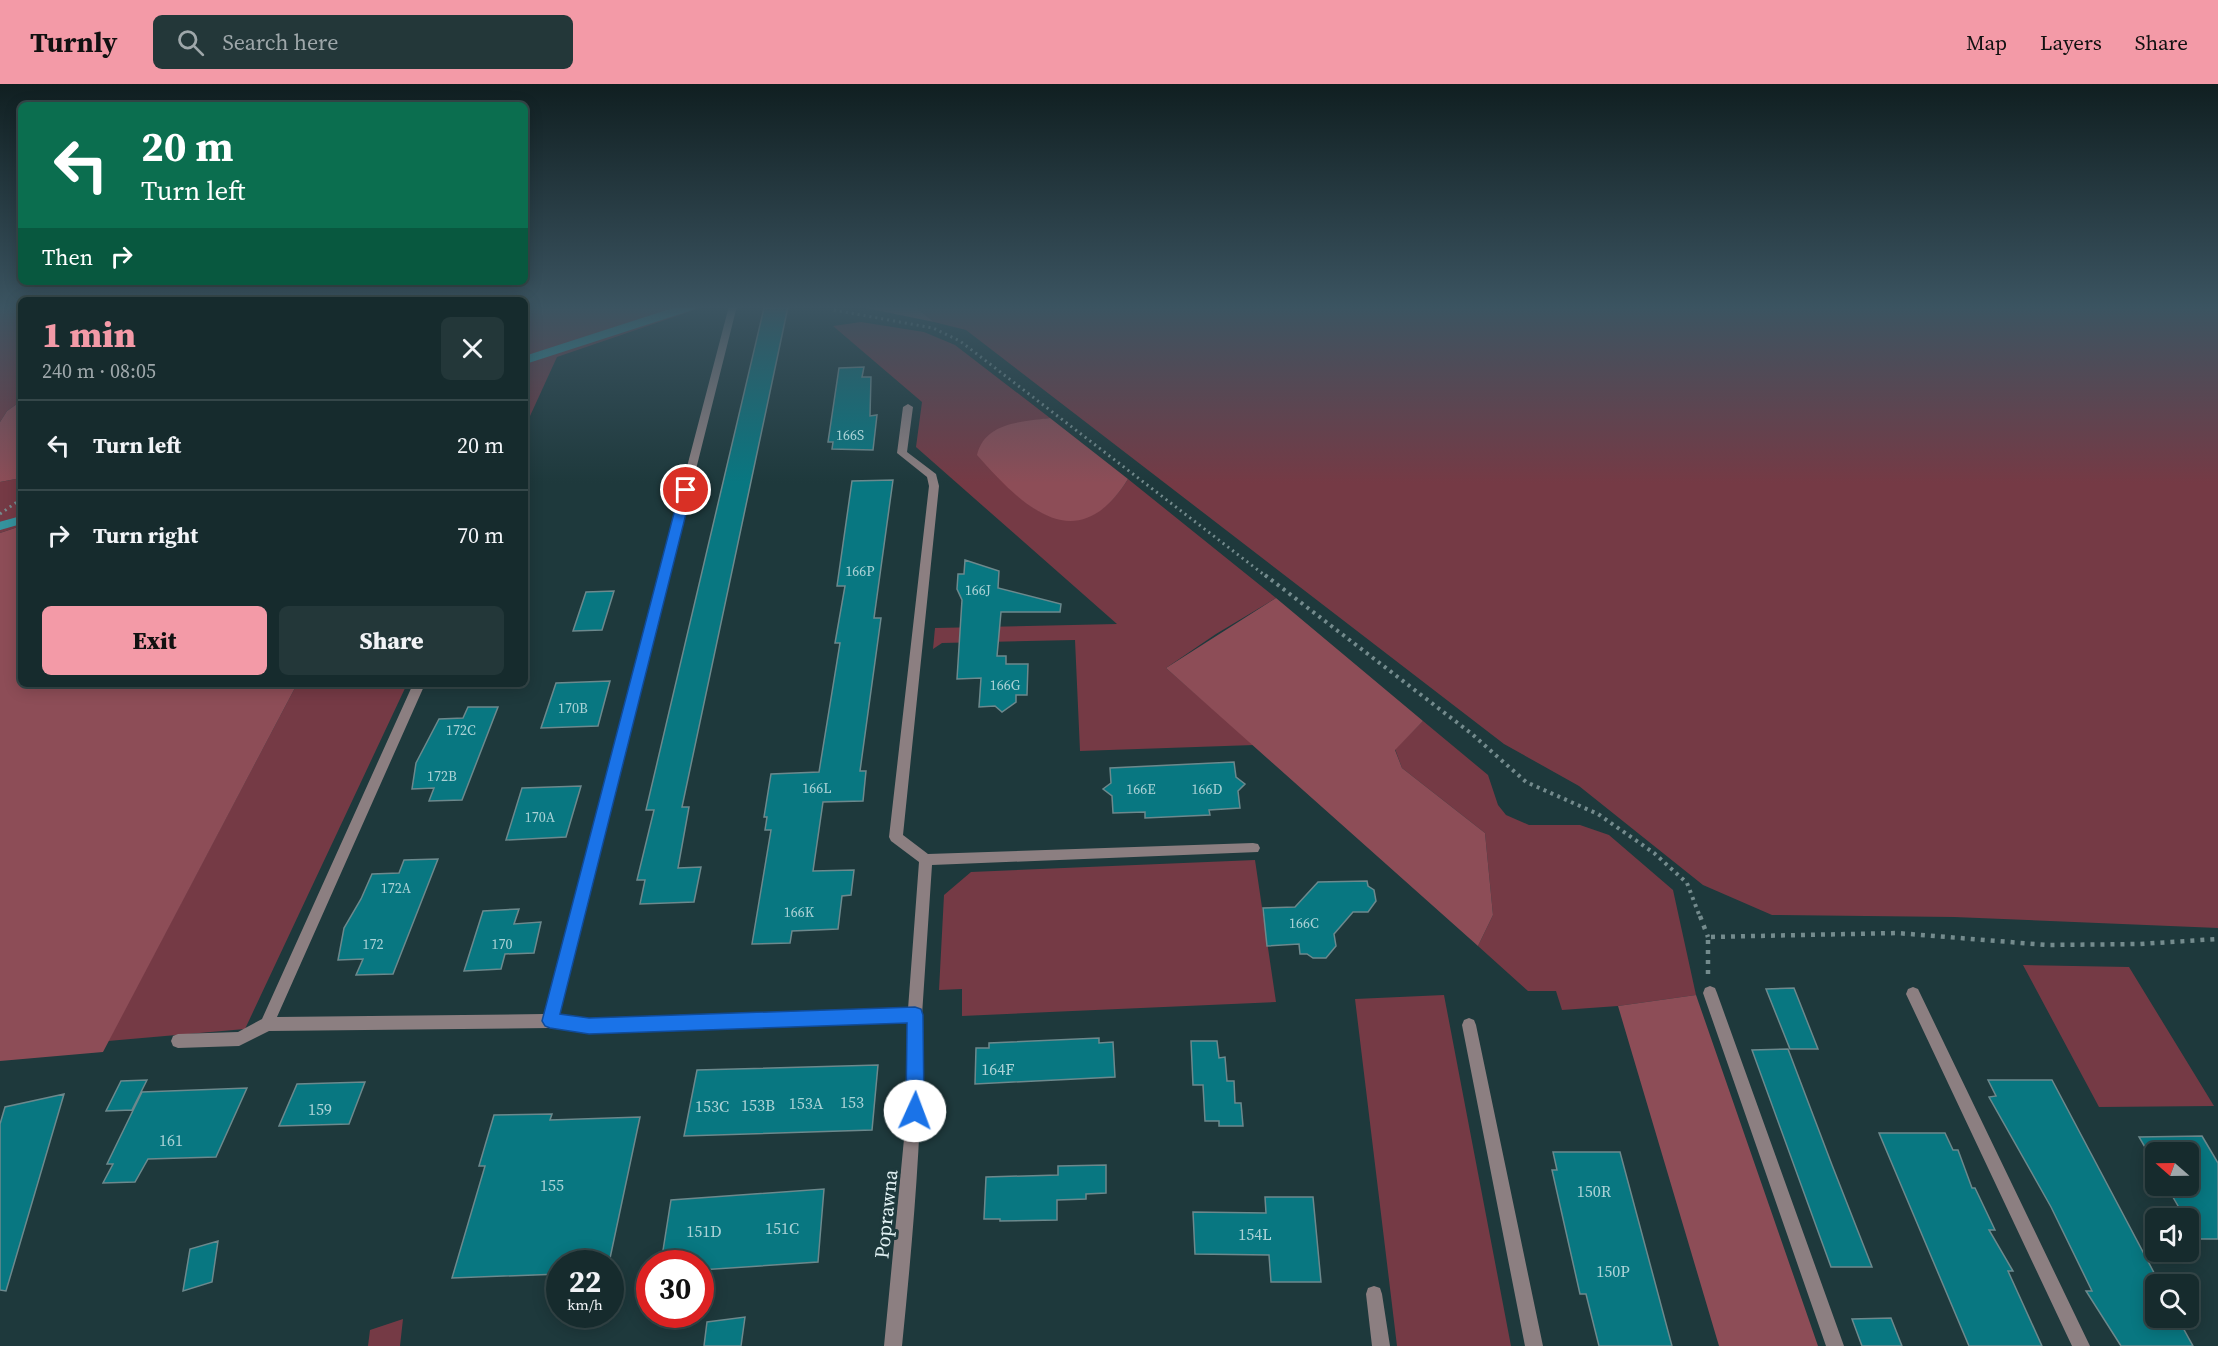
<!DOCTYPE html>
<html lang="en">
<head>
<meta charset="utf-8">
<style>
  :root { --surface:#162b2d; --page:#233739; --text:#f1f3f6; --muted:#9ea7aa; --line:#354749; --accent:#f39aa7 }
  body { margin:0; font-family:"Source Serif 4",serif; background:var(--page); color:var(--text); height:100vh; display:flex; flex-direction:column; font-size:22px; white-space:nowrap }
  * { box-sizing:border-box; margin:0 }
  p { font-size:20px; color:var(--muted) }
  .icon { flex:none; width:33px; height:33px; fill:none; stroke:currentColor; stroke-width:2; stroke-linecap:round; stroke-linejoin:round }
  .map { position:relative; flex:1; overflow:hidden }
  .panel { position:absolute; left:18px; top:213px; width:510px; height:390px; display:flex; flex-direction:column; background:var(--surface); border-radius:9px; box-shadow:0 3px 15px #0003,0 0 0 2px var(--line) }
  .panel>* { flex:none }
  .banner { position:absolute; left:18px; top:18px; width:510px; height:183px; border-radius:9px; box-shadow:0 3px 15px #0003,0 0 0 2px var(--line); background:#0b6e4f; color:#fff; overflow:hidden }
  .needle { width:39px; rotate:290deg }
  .controls { position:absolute; left:2145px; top:1058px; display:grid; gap:12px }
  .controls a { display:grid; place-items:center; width:54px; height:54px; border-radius:9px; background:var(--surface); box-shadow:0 3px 15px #0003,0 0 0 2px var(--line); font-size:30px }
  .speed { position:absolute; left:546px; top:1166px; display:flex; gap:12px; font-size:30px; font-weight:700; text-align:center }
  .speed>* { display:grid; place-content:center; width:78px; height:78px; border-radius:50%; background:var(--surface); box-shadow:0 3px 15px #0003,0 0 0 2px var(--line); line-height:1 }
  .speed small { font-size:15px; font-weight:400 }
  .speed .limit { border:9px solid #d22; background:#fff; color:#111 }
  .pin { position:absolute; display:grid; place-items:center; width:51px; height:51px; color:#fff; margin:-26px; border:3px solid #fff; border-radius:50%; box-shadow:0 2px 6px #0007 }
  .me { position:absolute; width:66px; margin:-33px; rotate:2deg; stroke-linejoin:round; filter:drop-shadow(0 0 4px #0008) }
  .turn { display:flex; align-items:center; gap:21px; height:126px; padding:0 24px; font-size:27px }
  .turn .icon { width:78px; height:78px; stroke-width:2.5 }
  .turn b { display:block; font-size:42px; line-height:51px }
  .then { display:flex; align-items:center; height:57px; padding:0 24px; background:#0003; gap:12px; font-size:22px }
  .round { display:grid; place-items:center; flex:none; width:63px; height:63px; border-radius:9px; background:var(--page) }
  .headline { display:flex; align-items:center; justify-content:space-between; height:102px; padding:0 24px }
  h1 { font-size:36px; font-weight:800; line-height:45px; color:var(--accent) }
  .action { display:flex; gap:12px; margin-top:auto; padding:12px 24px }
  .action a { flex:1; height:69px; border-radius:9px; background:var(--accent); color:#111; font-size:24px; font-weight:800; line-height:69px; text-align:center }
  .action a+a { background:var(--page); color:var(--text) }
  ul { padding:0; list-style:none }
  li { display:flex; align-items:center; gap:18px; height:90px; padding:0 24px; border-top:2px solid var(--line) }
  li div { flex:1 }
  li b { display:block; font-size:22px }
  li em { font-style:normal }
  header { display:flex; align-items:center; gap:36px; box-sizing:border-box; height:84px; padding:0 30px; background:var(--accent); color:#111 }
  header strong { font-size:28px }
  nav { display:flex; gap:33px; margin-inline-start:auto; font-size:21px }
  .search { width:420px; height:54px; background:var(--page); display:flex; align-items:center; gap:15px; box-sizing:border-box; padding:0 21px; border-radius:9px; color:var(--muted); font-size:22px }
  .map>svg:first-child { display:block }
  .green { fill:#753a45 }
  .forest { fill:#8d4d57 }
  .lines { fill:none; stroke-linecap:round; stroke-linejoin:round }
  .stream { stroke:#35939d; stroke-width:8 }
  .building { fill:#087781; stroke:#6c898d; stroke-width:1.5 }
  .path-far2 { stroke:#748b8d; stroke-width:3; stroke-dasharray:2 4; stroke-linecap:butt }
  .path-far1 { stroke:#748b8d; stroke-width:4; stroke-dasharray:3 4.5; stroke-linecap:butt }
  .path { stroke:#748b8d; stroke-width:4.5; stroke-dasharray:4 6; stroke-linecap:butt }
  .lane { fill:#8c7f81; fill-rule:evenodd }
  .street { fill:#8c7f81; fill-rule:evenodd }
  .route { fill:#1a73e8; stroke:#114b97; stroke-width:1.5 }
  .labels { text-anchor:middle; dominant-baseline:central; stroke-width:6; stroke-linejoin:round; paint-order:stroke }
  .number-label { font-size:14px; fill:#abd2d6 }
  .near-number-label { font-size:16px; fill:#abd2d6 }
  .near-street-label { font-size:20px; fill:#e1f1f3; stroke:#1e393c }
</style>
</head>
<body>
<header>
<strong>Turnly</strong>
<div class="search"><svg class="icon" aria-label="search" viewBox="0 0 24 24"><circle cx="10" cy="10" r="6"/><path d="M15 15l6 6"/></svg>Search here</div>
<nav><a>Map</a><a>Layers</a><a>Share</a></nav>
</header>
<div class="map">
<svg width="2218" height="1262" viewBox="0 0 2218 1262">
  <rect width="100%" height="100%" fill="#1e393c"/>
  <path class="green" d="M 0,222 L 21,222 L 21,317 L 7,327 L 0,338 Z
    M 525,222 L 706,222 L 557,273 L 525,343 Z
    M 914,222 L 2218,222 L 2218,844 L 1954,833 L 1772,831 L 1703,801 L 1579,702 L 1504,660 L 966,246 L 934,238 Z
    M 861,238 L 924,248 L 955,261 L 1050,334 L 1019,339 L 1003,398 C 1047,443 1090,455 1128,395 L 1276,514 L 1216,550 L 1166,584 L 1254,661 L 1080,667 L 1075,556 L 942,559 L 933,565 L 935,544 L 1117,540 L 916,363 L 922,318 L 833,242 Z
    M 21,394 L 21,442 L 0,449 L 0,398 Z
    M 297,600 L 407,600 L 245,945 L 108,957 Z
    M 1423,637 L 1488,691 L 1498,721 L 1506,731 L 1529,741 L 1580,741 L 1609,751 L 1673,806 L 1696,911 L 1618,922 L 1562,926 L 1556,907 L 1528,907 L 1478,862 L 1493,831 L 1485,749 L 1402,684 L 1395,665 Z
    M 1255,776 L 1276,918 L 962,932 L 962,905 L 939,906 L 944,811 L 971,788 Z
    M 2023,881 L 2129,883 L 2214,1022 L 2099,1023 Z
    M 1444,911 L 1511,1262 L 1397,1262 L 1355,915 Z
    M 403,1235 L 400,1262 L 368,1262 L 370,1246 Z"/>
  <path class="forest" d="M 856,222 L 914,222 L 934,238 Z
    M 21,317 L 21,394 L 0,398 L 0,338 L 7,327 Z
    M 1050,334 L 1128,395 C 1077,477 1022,422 977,371 C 985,338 1021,338 1050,334 Z
    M 21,442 L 21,600 L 297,600 L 103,968 L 0,977 L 0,449 Z
    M 1276,514 L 1423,637 L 1395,666 L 1402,684 L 1485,749 L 1493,831 L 1478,862 L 1166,584 Z
    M 1696,911 L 1818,1262 L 1719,1262 L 1618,922 Z"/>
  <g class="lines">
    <path class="stream" d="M 525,276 L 692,222
      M 0,442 L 21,436"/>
  </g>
  <path class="building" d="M 788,223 L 682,723 L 689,723 L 678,784 L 701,783 L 694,818 L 640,820 L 645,796 L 637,796 L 654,726 L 646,726 L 764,224 Z
    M 864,283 L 862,293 L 871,293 L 870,332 L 877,331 L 873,366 L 832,365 L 833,358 L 828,358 L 839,284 Z
    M 893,396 L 874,534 L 881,534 L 860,687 L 866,687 L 863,717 L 823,718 L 813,787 L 854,786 L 851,811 L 842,812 L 838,845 L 792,847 L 790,859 L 752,860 L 771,746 L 765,746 L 767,733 L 764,733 L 771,690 L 819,688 L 840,559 L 835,559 L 845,502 L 837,502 L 852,397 Z
    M 965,476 L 999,487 L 998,504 L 1061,520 L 1060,528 L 1001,528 L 997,572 L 1006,572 L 1006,580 L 1028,580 L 1027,611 L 1016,611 L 1016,618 L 1002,628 L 995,622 L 979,623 L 981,594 L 957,595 L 962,516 L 957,505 L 958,490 L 964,490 Z
    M 614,507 L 602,546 L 573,547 L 586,508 Z
    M 610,597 L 598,642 L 541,644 L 556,599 Z
    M 468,623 L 498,623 L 462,716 L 429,717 L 434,704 L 412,705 L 416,679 L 439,635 L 463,634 Z
    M 1234,678 L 1236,693 L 1245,700 L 1238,707 L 1240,724 L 1209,726 L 1210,731 L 1145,734 L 1145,728 L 1113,729 L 1112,712 L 1103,705 L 1111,699 L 1110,684 Z
    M 581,702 L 566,753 L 506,756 L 522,704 Z
    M 438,775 L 393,890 L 356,891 L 363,875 L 338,876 L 344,844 L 361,815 L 372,790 L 399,789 L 404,776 Z
    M 1367,797 L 1368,802 L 1374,806 L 1376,817 L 1368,828 L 1353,828 L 1334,850 L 1336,862 L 1326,874 L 1313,874 L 1307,870 L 1300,870 L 1299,860 L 1267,862 L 1263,824 L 1295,823 L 1318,798 Z
    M 519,825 L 514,840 L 541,838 L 534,869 L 505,870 L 501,885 L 464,887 L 483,827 Z
    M 1794,904 L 1818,965 L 1790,965 L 1766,905 Z
    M 1099,954 L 1099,959 L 1113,958 L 1115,993 L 975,1000 L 976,964 L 989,964 L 989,959 Z
    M 1191,957 L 1217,957 L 1219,974 L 1225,973 L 1227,997 L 1234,997 L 1235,1019 L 1241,1019 L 1243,1042 L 1219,1042 L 1219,1037 L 1205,1037 L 1203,1001 L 1193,1001 Z
    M 1788,965 L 1832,1081 L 1872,1183 L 1831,1183 L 1752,966 Z
    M 878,981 L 872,1046 L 684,1052 L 697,986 Z
    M 147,996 L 132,1026 L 106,1027 L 121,997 Z
    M 1988,996 L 2052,996 L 2160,1200 L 2156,1200 L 2156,1233 L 2177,1233 L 2193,1262 L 2121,1262 L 2086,1207 L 2092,1207 L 2051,1123 L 1989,1013 L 1996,1012 Z
    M 365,998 L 349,1040 L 279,1042 L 297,1000 Z
    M 247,1004 L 216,1073 L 148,1075 L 135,1098 L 103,1099 L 113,1080 L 107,1080 L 142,1008 Z
    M 64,1010 L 6,1207 L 0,1206 L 0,1040 L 5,1023 Z
    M 552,1030 L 550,1036 L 640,1033 L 609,1179 L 560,1179 L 560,1190 L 452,1194 L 485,1082 L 479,1082 L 494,1031 Z
    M 1879,1049 L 1945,1049 L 1953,1066 L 1958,1066 L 1972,1104 L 1975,1104 L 1995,1146 L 1989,1146 L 2013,1187 L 2008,1187 L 2042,1262 L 1969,1262 Z
    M 2202,1052 L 2218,1079 L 2218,1155 L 2196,1155 L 2188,1140 L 2188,1134 L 2185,1134 L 2166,1101 L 2188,1101 L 2188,1068 L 2156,1068 L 2156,1082 L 2139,1053 Z
    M 1553,1068 L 1620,1068 L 1672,1262 L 1599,1262 L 1586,1210 L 1580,1210 L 1552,1086 L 1557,1086 Z
    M 1106,1081 L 1106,1109 L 1086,1110 L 1086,1115 L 1057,1116 L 1057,1136 L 1000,1137 L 1000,1135 L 984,1135 L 986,1093 L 1058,1091 L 1058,1082 Z
    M 824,1105 L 818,1178 L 700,1186 L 700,1179 L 661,1179 L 671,1116 Z
    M 1265,1113 L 1313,1113 L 1321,1198 L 1271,1198 L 1269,1171 L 1195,1170 L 1193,1128 L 1266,1129 Z
    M 218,1157 L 212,1198 L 183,1207 L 190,1165 Z
    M 745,1233 L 741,1262 L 704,1262 L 707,1238 Z
    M 1891,1234 L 1902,1262 L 1862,1262 L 1852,1235 Z"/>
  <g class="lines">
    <path class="path-far2" d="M 834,226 L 933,244 L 960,257 L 1267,493
      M 0,430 L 21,415"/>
    <path class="path-far1" d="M 1265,491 L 1472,650 L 1526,698 L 1598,730 L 1654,769 L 1687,799 L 1700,833"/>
    <path class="path" d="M 1700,832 L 1708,853
      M 1708,890 L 1708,853 L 1897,849 L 2047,861 L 2139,860 L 2218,855"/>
    <path class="lane" d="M 729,222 L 737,222 L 559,931 L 589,935 L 908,925 L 919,778 L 891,757 L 889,753 L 929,402 L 927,393 L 897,369 L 903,323 L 908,320 L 913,323 L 907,368 L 936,390 L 939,402 L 903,751 L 928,770 L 1253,759 L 1258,760 L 1260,764 L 1258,768 L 932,781 L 922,931 L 920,936 L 915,938 L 589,949 L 550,944 L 269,947 L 239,962 L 178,964 L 173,962 L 171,957 L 173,952 L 178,950 L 238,948 L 262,935 L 413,600 L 425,600 L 277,933 L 544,930 Z
      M 1469,934 L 1474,936 L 1476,941 L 1543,1262 L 1525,1262 L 1462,941 L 1464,936 Z
      M 1374,1202 L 1380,1204 L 1382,1210 L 1390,1262 L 1372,1262 L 1366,1210 L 1368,1204 Z"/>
    <path class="street" d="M 1710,902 L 1715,904 L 1717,909 L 1844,1262 L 1826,1262 L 1703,909 L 1705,904 Z
      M 1913,903 L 1918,905 L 2090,1262 L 2072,1262 L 1906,910 L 1908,905 Z
      M 915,924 L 920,926 L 922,931 C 923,1042 913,1152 902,1262 L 884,1262 L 904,1055 L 908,931 L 910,926 Z"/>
  </g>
  <linearGradient id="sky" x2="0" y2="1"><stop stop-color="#101f21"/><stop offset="0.56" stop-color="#3b5461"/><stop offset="1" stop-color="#3b5461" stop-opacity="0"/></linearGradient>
  <rect width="2218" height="399" fill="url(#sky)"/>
  <path class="route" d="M 686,402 L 692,406 L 560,930 L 589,934 L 915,923 L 921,925 L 923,931 L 924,1027 L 921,1033 L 915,1035 L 909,1033 L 906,1027 L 907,939 L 589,950 L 550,944 L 545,942 L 542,937 L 680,406 Z"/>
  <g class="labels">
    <g class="number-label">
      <text x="850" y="351">166S</text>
      <text x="860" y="487">166P</text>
      <text x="978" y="506">166J</text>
      <text x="1005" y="601">166G</text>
      <text x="573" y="624">170B</text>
      <text x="461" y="646">172C</text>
      <text x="442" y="692">172B</text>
      <text x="817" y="704">166L</text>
      <text x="1141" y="705">166E</text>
      <text x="1207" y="705">166D</text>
      <text x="540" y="733">170A</text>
      <text x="396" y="804">172A</text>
      <text x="799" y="828">166K</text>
      <text x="1304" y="839">166C</text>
      <text x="373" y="860">172</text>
      <text x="502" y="860">170</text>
    </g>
    <g class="near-number-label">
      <text x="998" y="985">164F</text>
      <text x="852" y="1018">153</text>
      <text x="806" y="1019">153A</text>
      <text x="758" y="1021">153B</text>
      <text x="712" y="1022">153C</text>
      <text x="320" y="1025">159</text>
      <text x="171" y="1056">161</text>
      <text x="552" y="1101">155</text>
      <text x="1594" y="1107">150R</text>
      <text x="782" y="1144">151C</text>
      <text x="704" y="1147">151D</text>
      <text x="1255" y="1150">154L</text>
      <text x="1613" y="1187">150P</text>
    </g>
    <g class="near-street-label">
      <text transform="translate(886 1130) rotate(-84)">Poprawna</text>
    </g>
  </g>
</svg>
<div class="controls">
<a><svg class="needle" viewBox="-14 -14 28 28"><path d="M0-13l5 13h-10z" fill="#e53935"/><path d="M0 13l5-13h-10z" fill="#9ea7aa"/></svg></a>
<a><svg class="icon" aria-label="sound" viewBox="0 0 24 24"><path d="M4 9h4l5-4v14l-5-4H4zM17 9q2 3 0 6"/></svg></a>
<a><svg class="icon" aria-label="search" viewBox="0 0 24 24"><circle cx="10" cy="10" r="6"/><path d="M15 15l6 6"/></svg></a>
</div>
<div class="speed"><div>22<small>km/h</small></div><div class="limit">30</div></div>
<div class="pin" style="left:686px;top:406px;background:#d93025"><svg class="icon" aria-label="arrive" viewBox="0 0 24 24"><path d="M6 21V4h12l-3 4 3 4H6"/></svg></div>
<svg class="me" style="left:915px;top:1027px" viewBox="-20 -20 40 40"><circle r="19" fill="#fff"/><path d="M0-13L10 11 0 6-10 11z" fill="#1a73e8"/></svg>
<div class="banner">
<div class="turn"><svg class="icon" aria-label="left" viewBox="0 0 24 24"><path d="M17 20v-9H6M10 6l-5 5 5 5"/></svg><div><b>20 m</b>Turn left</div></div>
<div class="then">Then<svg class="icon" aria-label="right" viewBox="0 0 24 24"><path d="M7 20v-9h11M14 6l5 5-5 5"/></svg></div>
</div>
<section class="panel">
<div class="headline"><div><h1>1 min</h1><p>240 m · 08:05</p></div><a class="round"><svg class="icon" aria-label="close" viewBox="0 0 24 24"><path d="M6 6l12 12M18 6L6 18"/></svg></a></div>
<ul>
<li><svg class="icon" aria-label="left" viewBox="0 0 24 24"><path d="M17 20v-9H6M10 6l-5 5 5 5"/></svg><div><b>Turn left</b></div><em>20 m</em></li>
<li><svg class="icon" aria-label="right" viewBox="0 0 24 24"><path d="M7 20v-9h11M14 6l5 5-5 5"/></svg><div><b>Turn right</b></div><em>70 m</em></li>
</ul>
<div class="action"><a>Exit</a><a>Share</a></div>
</section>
</div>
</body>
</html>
